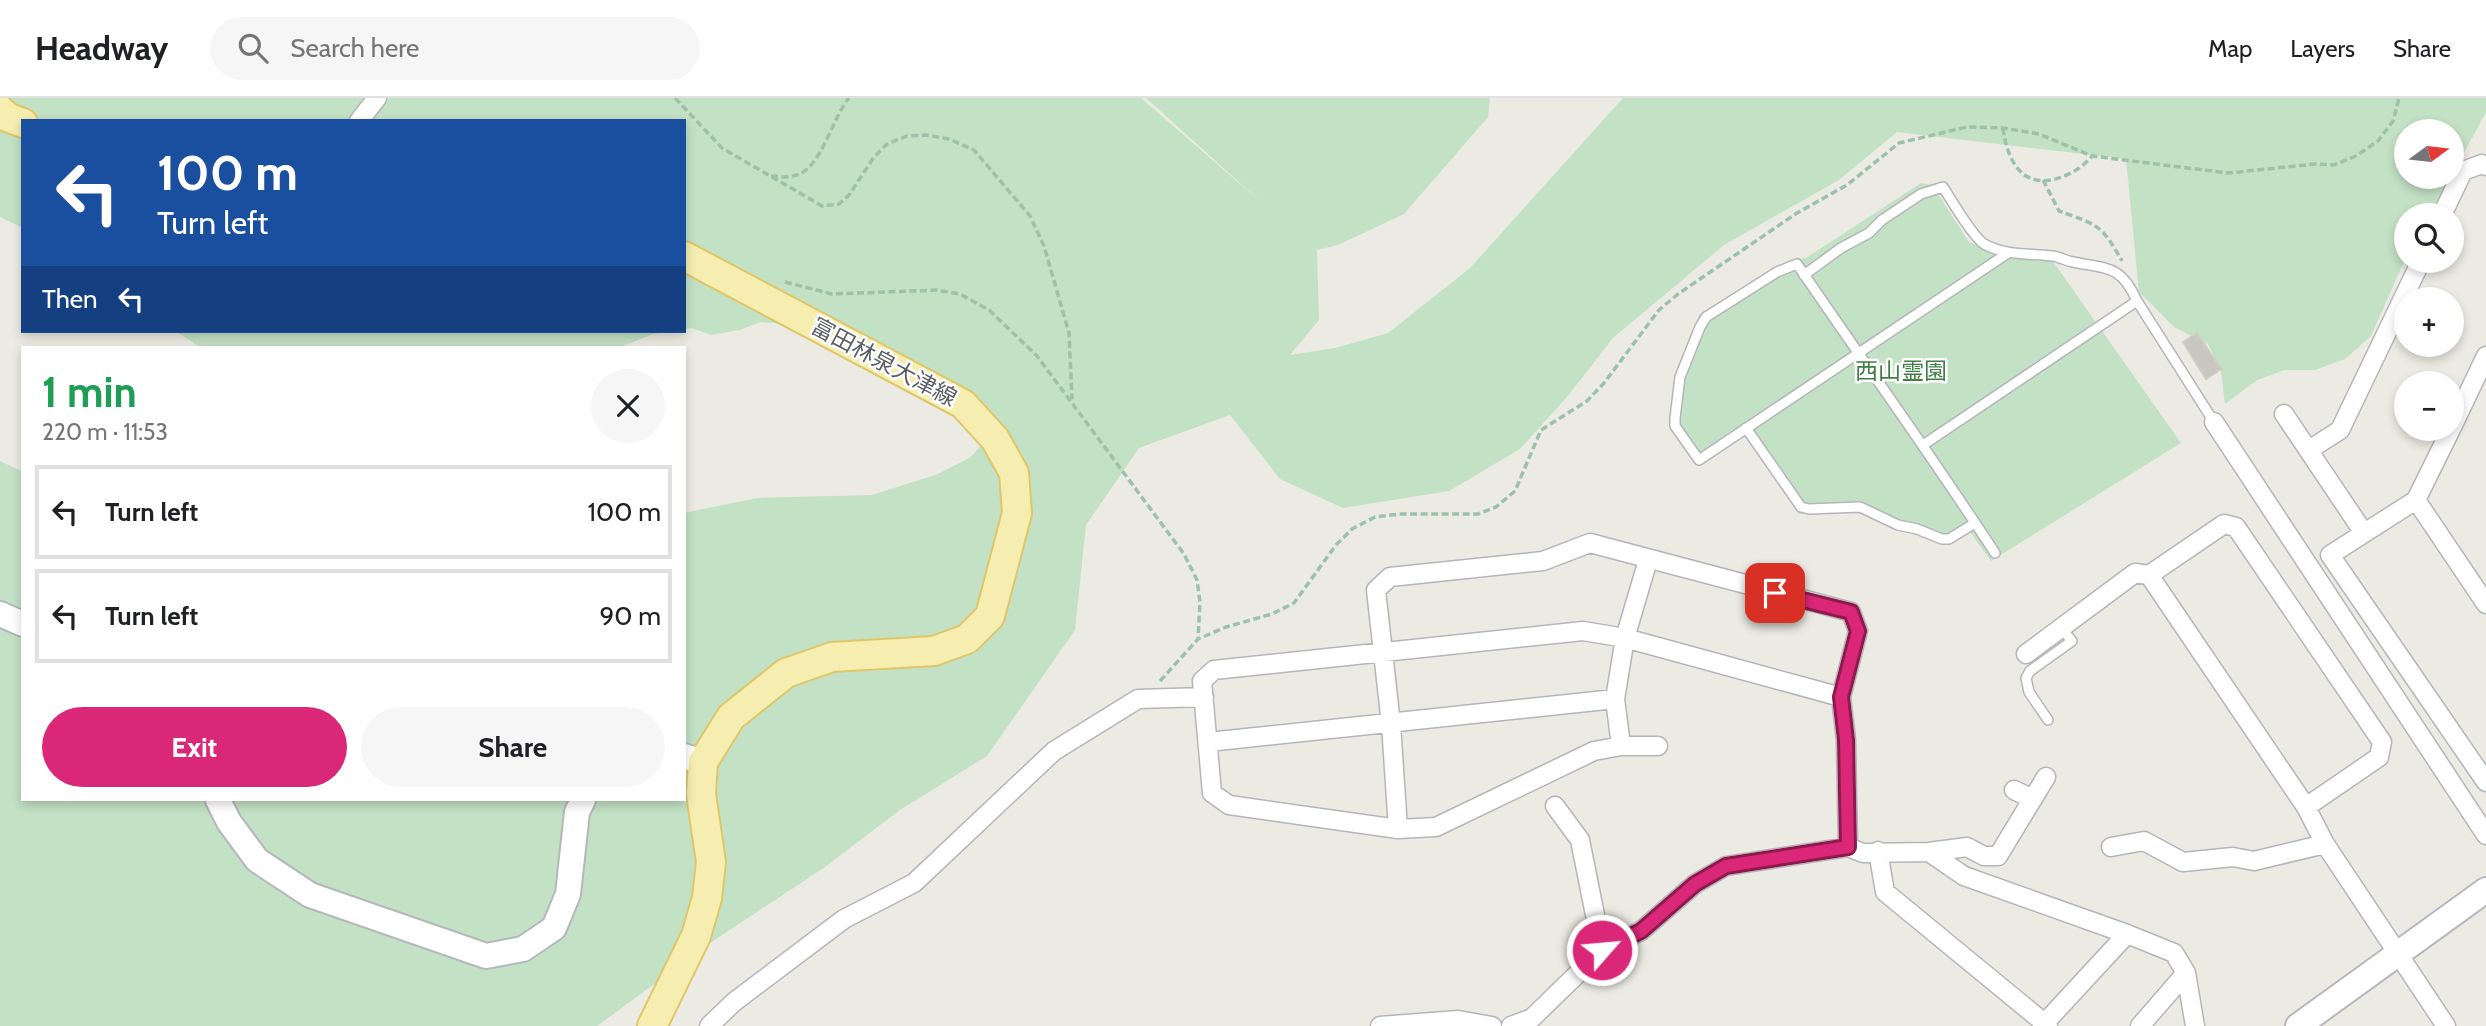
<!DOCTYPE html>
<html lang="en">
<head>
<meta charset="utf-8">
<style>
  :root { --surface:#fff; --page:#f6f6f6; --text:#202124; --muted:#757577; --line:#e0e0e0; --accent:#db2777 }
  body { margin:0; font-family:Cabin,"Noto Sans JP",sans-serif; background:var(--page); color:var(--text); height:100vh; display:flex; flex-direction:column; font-size:26px; white-space:nowrap }
  * { box-sizing:border-box; margin:0 }
  p { font-size:23px; color:var(--muted) }
  .icon { flex:none; width:38px; height:38px; fill:none; stroke:currentColor; stroke-width:2; stroke-linecap:round; stroke-linejoin:round }
  .map { position:relative; flex:1; overflow:hidden }
  .details { position:absolute; left:21px; top:248px; width:665px; height:455px; display:flex; flex-direction:column; background:var(--surface); border-radius:0px; box-shadow:0 4px 10px #0003 }
  .details>* { flex:none }
  .top-card { position:absolute; left:21px; top:21px; width:665px; height:214px; border-radius:0px; box-shadow:0 4px 10px #0003; background:#1a4fa0; color:#fff; overflow:hidden }
  .needle { width:46px; rotate:75deg }
  .buttons { position:absolute; left:2394px; top:21px; display:grid; gap:14px }
  .buttons a { display:grid; place-items:center; width:70px; height:70px; border-radius:50%; background:var(--surface); box-shadow:0 4px 10px #0003; font-size:35px }
  .pin { position:absolute; display:grid; place-items:center; width:60px; height:60px; color:#fff; margin:-30px; border-radius:14px; box-shadow:0 4px 10px #0006 }
  .me { position:absolute; width:77px; margin:-38px; rotate:63deg; stroke-linejoin:round; filter:drop-shadow(0 0 5px #0008) }
  .turn { display:flex; align-items:center; gap:24px; height:147px; padding:0 21px; font-size:32px }
  .turn .icon { width:91px; height:91px; stroke-width:2.5 }
  .turn b { display:block; font-size:49px; line-height:60px }
  .then { display:flex; align-items:center; height:66px; padding:0 21px; background:#0003; gap:14px; font-size:26px }
  .round { display:grid; place-items:center; flex:none; width:74px; height:74px; border-radius:37px; background:var(--page) }
  .summary { display:flex; align-items:center; justify-content:space-between; height:119px; padding:0 21px }
  h1 { font-size:42px; font-weight:800; line-height:52px; color:#1e9e55 }
  .button { display:flex; gap:14px; margin-top:auto; padding:14px 21px }
  .button a { flex:1; height:80px; border-radius:42px; background:var(--accent); color:#fff; font-size:28px; font-weight:800; line-height:80px; text-align:center }
  .button a+a { background:var(--page); color:var(--text) }
  ul { padding:0; list-style:none }
  li { display:flex; align-items:center; gap:21px; height:94px; margin:0 14px 10px; padding:0 7px; border:4px solid var(--line); border-radius:0px }
  li div { flex:1 }
  li b { display:block; font-size:26px }
  li em { font-style:normal }
  header { display:flex; align-items:center; gap:42px; box-sizing:border-box; height:98px; padding:0 35px; background:var(--surface); border-bottom:2px solid var(--line) }
  header strong { font-size:33px }
  nav { display:flex; gap:38px; margin-inline-start:auto; font-size:24px }
  .search { width:490px; height:63px; background:var(--page); display:flex; align-items:center; gap:18px; box-sizing:border-box; padding:0 24px; border-radius:38px; color:var(--muted); font-size:26px }
  .map>svg:first-child { display:block }
  .green { fill:#c3e1c5 }
  .building { fill:#c8c6c0; stroke:#d0cdc3; stroke-width:2 }
  .lines { fill:none; stroke-linecap:round; stroke-linejoin:round }
  .lane-casing { stroke:#b4b5b9; stroke-width:12 }
  .street-casing { stroke:#b4b5b9; stroke-width:21 }
  .secondary-casing { stroke:#b5b7bc; stroke-width:28 }
  .primary-casing { stroke:#e0c669; stroke-width:32 }
  .path { stroke:#9dc1a9; stroke-width:3.5; stroke-dasharray:7 3.5; stroke-linecap:butt }
  .lane { stroke:#fff; stroke-width:9 }
  .street { stroke:#fff; stroke-width:18 }
  .secondary { stroke:#fff; stroke-width:24 }
  .primary { stroke:#f5eeb0; stroke-width:28 }
  .route-casing { stroke:#8e194d; stroke-width:18 }
  .route { stroke:#db2777; stroke-width:12 }
  .labels { text-anchor:middle; dominant-baseline:central; stroke-width:5; stroke-linejoin:round; paint-order:stroke }
  .street-label { font-size:23px; fill:#5b5e62; stroke:#fff }
  .park-label { font-size:23px; fill:#3f7e46; stroke:#fff }
</style>
</head>
<body>
<header>
<strong>Headway</strong>
<div class="search"><svg class="icon" aria-label="search" viewBox="0 0 24 24"><circle cx="10" cy="10" r="6"/><path d="M15 15l6 6"/></svg>Search here</div>
<nav><a>Map</a><a>Layers</a><a>Share</a></nav>
</header>
<div class="map">
<svg width="2486" height="928" viewBox="0 0 2486 928">
  <rect width="100%" height="100%" fill="#ecebe3"/>
  <path class="green" d="M 0,0 L 1141,0 L 1262,105 L 1146,0 L 1490,0 L 1488,19 L 1404,116 L 1338,147 L 1317,152 L 1319,222 L 1290,257 L 1335,250 L 1388,235 L 1470,170 L 1623,0 L 2486,0 L 2486,14 L 2452,77 L 2452,33 L 2406,33 L 2406,79 L 2451,79 L 2429,117 L 2406,117 L 2406,159 L 2371,238 L 2345,261 L 2315,272 L 2285,272 L 2257,282 L 2225,306 L 2221,273 L 2208,246 L 2174,229 L 2139,194 L 2126,61 L 1897,34 L 1839,82 L 1724,147 L 1613,240 L 1567,299 L 1520,351 L 1449,393 L 1343,410 L 1280,381 L 1230,317 L 1139,350 L 1086,427 L 1075,532 L 987,658 L 900,712 L 822,771 L 713,843 L 597,928 L 0,928 L 0,363 L 23,374 L 23,702 L 684,702 L 684,415 L 757,400 L 872,397 L 938,376 L 971,359 L 981,347 L 980,327 L 967,292 L 885,254 L 788,226 L 760,224 L 740,232 L 711,237 L 691,230 L 684,231 L 684,23 L 23,23 L 23,130 L 0,119 Z
    M 1921,85 L 1932,87 L 1969,144 L 1999,157 L 2052,162 L 2181,345 L 1991,463 L 1970,434 L 1951,446 L 1859,414 L 1799,416 L 1746,335 L 1697,367 L 1671,324 L 1674,284 L 1699,217 L 1789,162 L 1806,160 Z
    M 176,233 L 673,233 L 653,236 L 618,250 L 201,250 Z"/>
  <path class="building" d="M 2197,235 L 2221,271 L 2206,281 L 2183,244 Z"/>
  <g class="lines">
    <defs>
      <path id="lane" d="M 1804,177 L 1841,150 L 1869,135 L 1882,122 L 1921,96 L 1943,89 C 1951,102 1973,139 1984,146 C 2006,158 2029,155 2053,158 C 2060,159 2066,163 2073,164 C 2108,171 2121,167 2137,203
        M 1746,330 L 1801,409 L 1809,411 L 1860,409 L 1898,427 L 1917,431 L 1942,441 L 1949,441 L 1975,425
        M 1923,347 L 2137,203 L 2214,324
        M 1995,455 C 1931,357 1863,263 1797,166 L 1777,174 L 1706,219 L 1700,229 L 1680,279 L 1675,320 L 1675,328 L 1699,362 L 2008,155
        M 2048,622 L 2029,594 L 2026,580 L 2030,573 L 2072,543 L 2061,530"/>
      <path id="street" d="M 359,23 L 377,0
        M 2442,117 L 2463,73 L 2482,66 L 2486,68
        M 2284,316 L 2364,435
        M 2214,324 L 2486,737
        M 2452,329 L 2486,258
        M 2451,331 L 2416,402 L 2330,457 L 2486,684
        M 2309,352 L 2340,332 L 2421,163
        M 2416,402 L 2486,506
        M 2149,477 L 2306,709 L 2325,746 L 2446,928
        M 2026,556 L 2135,475 L 2149,477 L 2224,426 L 2236,429 L 2382,644 L 2379,659 L 2306,709
        M 1208,644 L 1615,601
        M 1621,648 L 1615,601 L 1625,540 L 1648,462
        M 1658,648 L 1621,648 L 1594,653 L 1436,729 L 1398,731 L 1229,707 L 1212,695 L 1202,583 L 1214,572 L 1583,533 L 1625,540 L 1841,599 L 1846,642 L 1848,749
        M 2014,692 L 2033,701
        M 1555,708 L 1580,742 L 1602,852
        M 1398,731 L 1391,626 L 1376,492 L 1390,479 L 1543,463 L 1590,445 L 1851,514 L 1858,533 L 1841,599
        M 2111,749 L 2144,743 L 2183,764 L 2233,759 L 2254,763 L 2325,746
        M 1878,753 L 1885,794 L 2048,928
        M 1929,754 L 1967,749 L 1984,758 L 1998,758 L 2046,679
        M 709,928 L 734,904 L 844,821 L 914,785 L 1054,653 L 1138,601 L 1204,599
        M 1380,928 L 1458,922 L 1492,928
        M 1511,928 L 1532,920 L 1602,852 L 1641,833 L 1695,786 L 1726,768 L 1848,749 L 1863,755 L 1929,754 L 1964,778 L 2127,836 L 2174,855 L 2186,875 L 2195,928
        M 2042,928 L 2127,836
        M 2140,928 L 2186,875"/>
      <path id="secondary" d="M 0,516 L 23,526
        M 684,658 L 703,664
        M 218,702 L 229,724 L 257,762 L 310,797 L 486,858 L 523,851 L 554,830 L 568,796 L 577,714 L 583,702
        M 2298,928 L 2486,792"/>
      <path id="primary" d="M 0,12 L 7,19 L 23,25
        M 652,928 L 696,838 L 707,800 L 711,764 L 701,696 L 703,664 L 731,619 L 786,575 L 832,559 L 934,553 L 967,541 L 990,518 L 1017,415 L 1014,375 L 995,341 L 963,306 L 684,158"/>
    </defs>
    <use href="#lane" class="lane-casing"/>
    <use href="#street" class="street-casing"/>
    <use href="#secondary" class="secondary-casing"/>
    <use href="#primary" class="primary-casing"/>
    <path class="path" d="M 675,0 L 722,50 L 822,108 L 839,106 L 849,97 L 874,59 L 887,46 L 907,38 L 926,37 L 949,41 L 974,52 L 1030,118 L 1044,148 L 1069,235 L 1072,301
      M 2003,30 C 2005,46 2010,64 2022,75 C 2042,93 2078,76 2092,58
      M 771,78 C 778,78 786,80 793,78 C 821,74 831,21 849,0
      M 2043,82 L 2059,113 C 2098,127 2101,126 2122,163
      M 785,184 L 832,196 L 937,192 L 960,196 L 989,212 L 1037,258 L 1184,456 L 1197,482 L 1200,504 L 1198,541
      M 1160,583 L 1198,541 L 1226,529 L 1272,516 L 1294,505 L 1336,447 L 1352,431 L 1375,419 L 1401,416 L 1478,416 L 1496,409 L 1515,393 L 1541,332 L 1587,303 L 1604,285 L 1659,212 L 1678,196 L 1797,115 L 1847,87 L 1899,45 L 1967,29 L 2003,30 L 2039,36 L 2092,58 L 2228,75 L 2315,66 L 2334,67 L 2356,58 L 2378,43 L 2393,23 L 2399,0"/>
    <use href="#lane" class="lane"/>
    <use href="#street" class="street"/>
    <use href="#secondary" class="secondary"/>
    <use href="#primary" class="primary"/>
  </g>
  <g class="lines">
    <defs>
      <path id="route" d="M 1602,852 L 1641,833 L 1695,786 L 1726,768 L 1848,749 L 1846,642 L 1841,599 L 1858,533 L 1851,514 L 1775,495"/>
    </defs>
    <use href="#route" class="route-casing"/>
    <use href="#route" class="route"/>
  </g>
  <g class="labels">
    <g class="street-label">
      <text transform="translate(884 264) rotate(28)">富田林泉大津線</text>
    </g>
    <g class="park-label">
      <text x="1901" y="273">西山霊園</text>
    </g>
  </g>
</svg>
<div class="buttons">
<a><svg class="needle" viewBox="-14 -14 28 28"><path d="M0-13l5 13h-10z" fill="#e53935"/><path d="M0 13l5-13h-10z" fill="#757577"/></svg></a>
<a><svg class="icon" aria-label="search" viewBox="0 0 24 24"><circle cx="10" cy="10" r="6"/><path d="M15 15l6 6"/></svg></a>
<a>+</a>
<a>−</a>
</div>
<div class="pin" style="left:1775px;top:495px;background:#d93025"><svg class="icon" aria-label="arrive" viewBox="0 0 24 24"><path d="M6 21V4h12l-3 4 3 4H6"/></svg></div>
<svg class="me" style="left:1602px;top:852px" viewBox="-20 -20 40 40"><circle r="17" fill="#db2777" stroke="#fff" stroke-width="3"/><path d="M0-11L8 9 0 5-8 9z" fill="#fff"/></svg>
<div class="top-card">
<div class="turn"><svg class="icon" aria-label="left" viewBox="0 0 24 24"><path d="M17 20v-9H6M10 6l-5 5 5 5"/></svg><div><b>100 m</b>Turn left</div></div>
<div class="then">Then<svg class="icon" aria-label="left" viewBox="0 0 24 24"><path d="M17 20v-9H6M10 6l-5 5 5 5"/></svg></div>
</div>
<section class="details">
<div class="summary"><div><h1>1 min</h1><p>220 m · 11:53</p></div><a class="round"><svg class="icon" aria-label="close" viewBox="0 0 24 24"><path d="M6 6l12 12M18 6L6 18"/></svg></a></div>
<ul>
<li><svg class="icon" aria-label="left" viewBox="0 0 24 24"><path d="M17 20v-9H6M10 6l-5 5 5 5"/></svg><div><b>Turn left</b></div><em>100 m</em></li>
<li><svg class="icon" aria-label="left" viewBox="0 0 24 24"><path d="M17 20v-9H6M10 6l-5 5 5 5"/></svg><div><b>Turn left</b></div><em>90 m</em></li>
</ul>
<div class="button"><a>Exit</a><a>Share</a></div>
</section>
</div>
</body>
</html>
